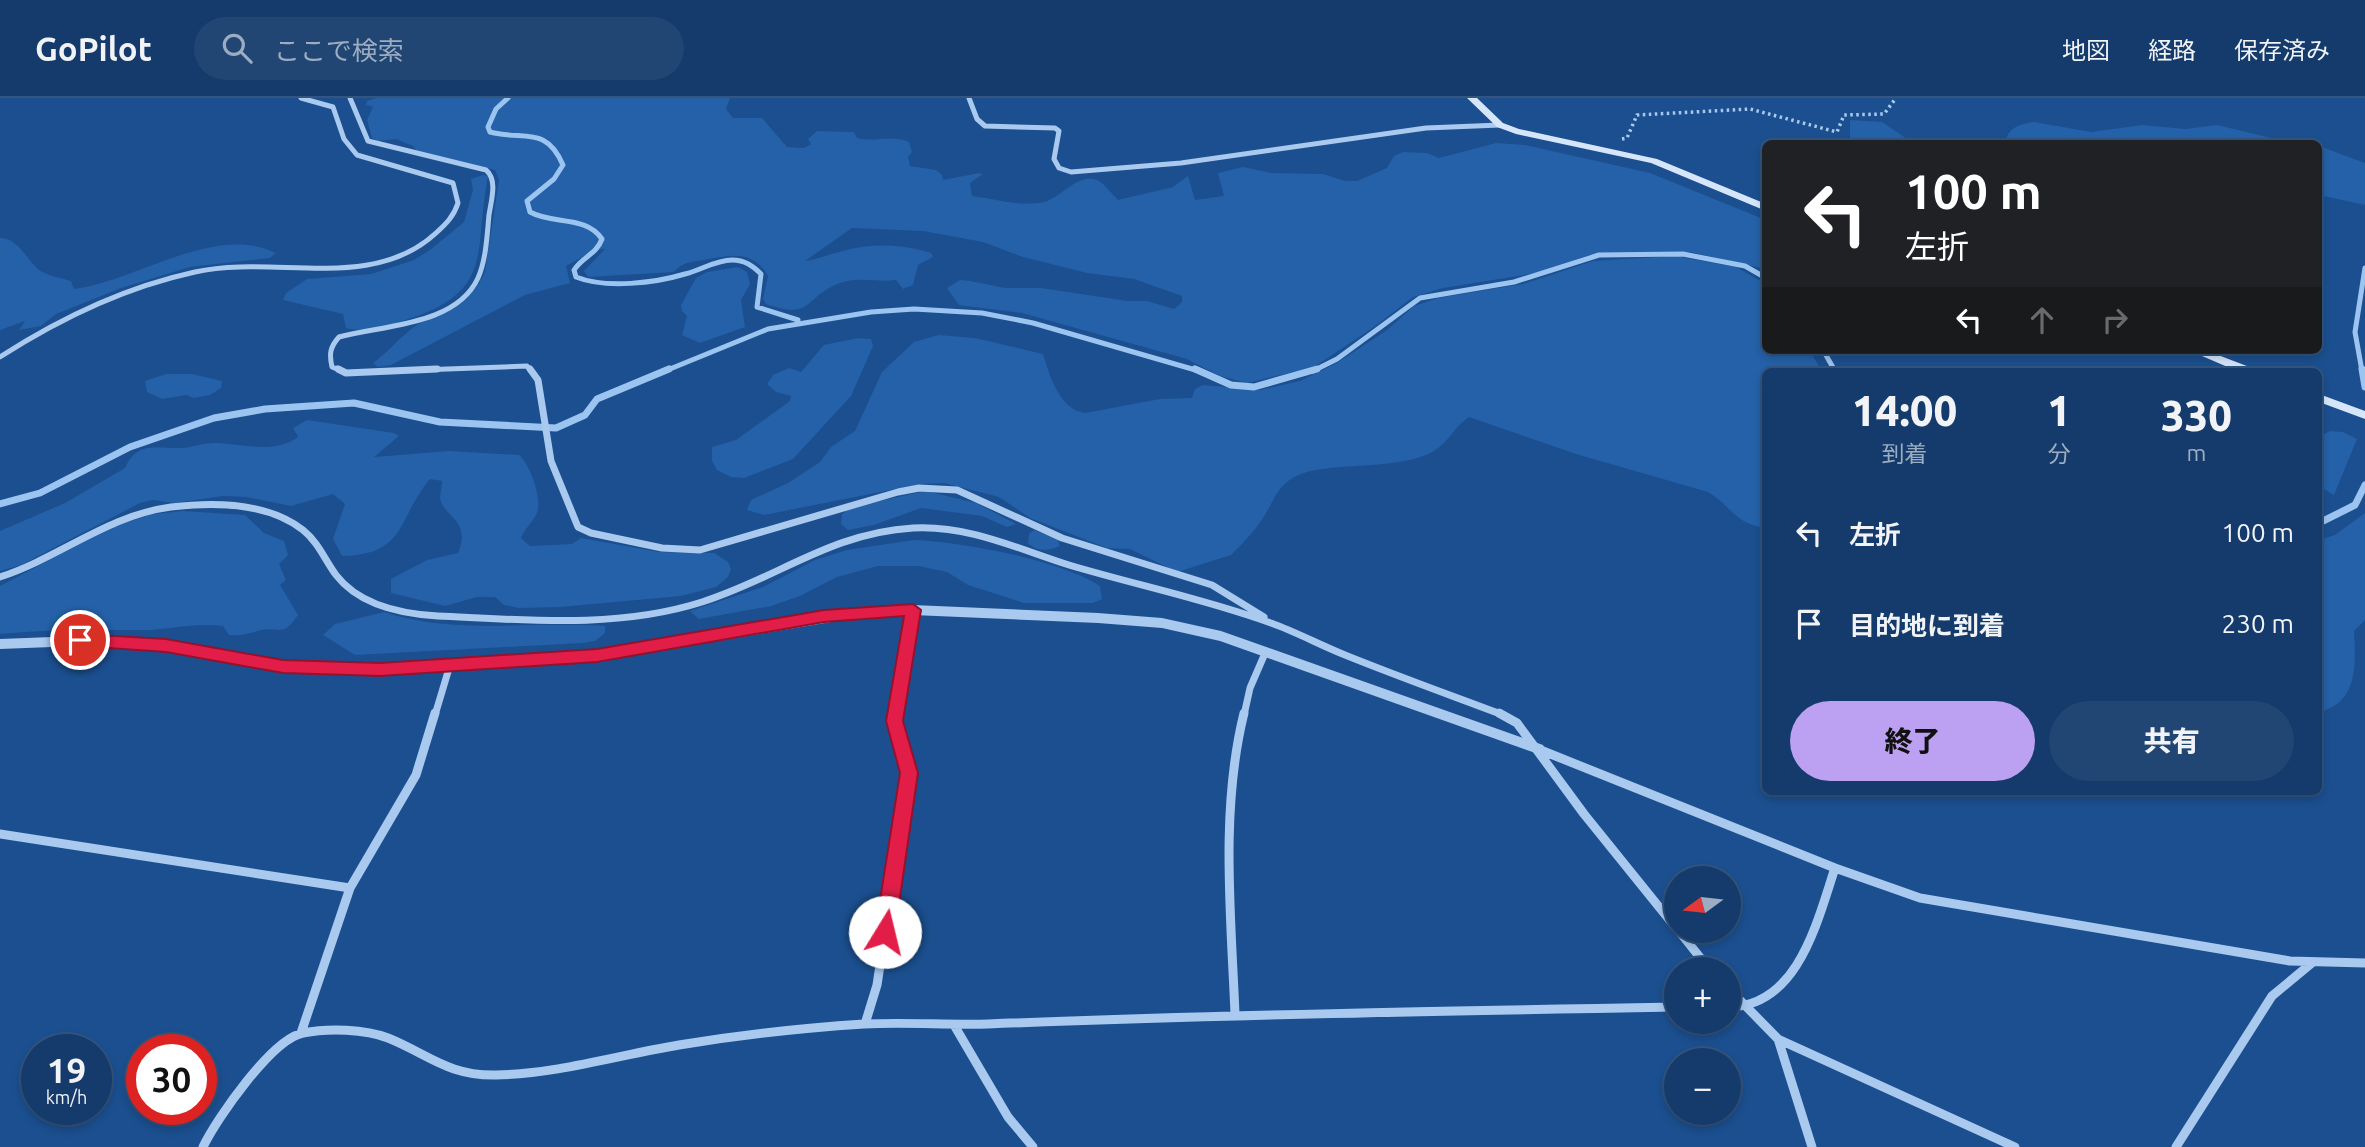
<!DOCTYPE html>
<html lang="ja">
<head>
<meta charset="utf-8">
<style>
  :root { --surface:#143b6b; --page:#214673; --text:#f1f3f6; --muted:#9dadc1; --line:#33557e; --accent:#bca0f2 }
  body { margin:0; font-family:Ubuntu,"Noto Sans JP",sans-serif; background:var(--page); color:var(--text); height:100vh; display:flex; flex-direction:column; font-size:26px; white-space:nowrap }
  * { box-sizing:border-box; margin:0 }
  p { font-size:23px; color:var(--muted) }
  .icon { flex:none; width:38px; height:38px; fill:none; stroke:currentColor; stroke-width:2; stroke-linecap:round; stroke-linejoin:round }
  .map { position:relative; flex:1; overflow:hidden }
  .panel { position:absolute; left:1762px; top:270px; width:560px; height:427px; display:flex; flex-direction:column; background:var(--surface); border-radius:10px; box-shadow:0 4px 10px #0003,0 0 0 2px var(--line) }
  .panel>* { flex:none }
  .banner { position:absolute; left:1762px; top:42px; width:560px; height:214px; border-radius:10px; box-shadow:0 4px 10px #0003,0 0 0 2px var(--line); background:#202124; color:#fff; overflow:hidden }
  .needle { width:46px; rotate:255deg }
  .tools { position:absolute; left:1664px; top:768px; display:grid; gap:14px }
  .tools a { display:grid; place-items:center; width:77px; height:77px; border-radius:50%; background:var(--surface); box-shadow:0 4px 10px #0003,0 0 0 2px var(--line); font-size:35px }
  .speed { position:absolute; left:21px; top:936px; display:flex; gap:14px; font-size:35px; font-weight:700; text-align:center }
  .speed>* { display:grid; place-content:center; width:91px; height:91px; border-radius:50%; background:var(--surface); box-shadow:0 4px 10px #0003,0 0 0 2px var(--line); line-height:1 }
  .speed small { font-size:18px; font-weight:400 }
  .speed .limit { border:10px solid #d22; background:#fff; color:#111 }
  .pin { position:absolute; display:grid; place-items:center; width:60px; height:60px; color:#fff; margin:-30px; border:4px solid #fff; border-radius:50%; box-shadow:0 2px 7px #0007 }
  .me { position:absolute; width:77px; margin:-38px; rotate:9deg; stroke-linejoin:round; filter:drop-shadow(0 0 5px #0008) }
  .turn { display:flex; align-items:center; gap:24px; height:147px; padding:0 28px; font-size:32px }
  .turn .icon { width:91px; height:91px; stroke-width:2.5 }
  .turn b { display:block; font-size:49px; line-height:60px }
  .lanes { display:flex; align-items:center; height:66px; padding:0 28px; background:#0003; justify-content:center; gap:35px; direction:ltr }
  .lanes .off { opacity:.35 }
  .eta { display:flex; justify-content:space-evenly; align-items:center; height:119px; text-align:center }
  .eta b { font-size:42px; font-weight:800; line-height:49px }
  .primary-button { display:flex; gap:14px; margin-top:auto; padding:14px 28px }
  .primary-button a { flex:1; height:80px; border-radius:42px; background:var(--accent); color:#111; font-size:28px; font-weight:800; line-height:80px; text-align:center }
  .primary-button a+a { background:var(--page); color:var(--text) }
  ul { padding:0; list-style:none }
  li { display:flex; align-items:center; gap:21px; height:91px; padding:0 28px }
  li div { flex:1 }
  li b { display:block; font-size:26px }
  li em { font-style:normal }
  header { display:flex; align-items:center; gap:42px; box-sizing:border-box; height:98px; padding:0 35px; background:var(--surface); border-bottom:2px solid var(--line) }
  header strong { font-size:33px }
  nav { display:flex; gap:38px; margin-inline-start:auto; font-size:24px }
  .search { width:490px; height:63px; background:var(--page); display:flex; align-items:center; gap:18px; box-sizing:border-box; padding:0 24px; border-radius:38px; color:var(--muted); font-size:26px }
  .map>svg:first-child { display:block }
  .green { fill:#2461a8 }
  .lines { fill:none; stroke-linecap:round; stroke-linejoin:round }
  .stream-far1 { stroke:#9cc4f0; stroke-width:5 }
  .stream { stroke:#9cc4f0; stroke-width:7 }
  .path { stroke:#a9c9ee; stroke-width:3.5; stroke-dasharray:2.5 3.5; stroke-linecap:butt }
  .minor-far2 { stroke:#a9c9ee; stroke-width:5 }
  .minor-far1 { stroke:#a9c9ee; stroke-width:7 }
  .minor { stroke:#a9c9ee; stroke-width:9 }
  .tertiary { fill:#a9c9ee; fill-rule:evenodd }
  .secondary { fill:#d6e6fa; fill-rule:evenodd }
  .route { fill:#e11d48; stroke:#92132f; stroke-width:2 }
</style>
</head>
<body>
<header>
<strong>GoPilot</strong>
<div class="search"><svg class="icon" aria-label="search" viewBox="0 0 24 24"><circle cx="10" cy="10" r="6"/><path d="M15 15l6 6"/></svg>ここで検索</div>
<nav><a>地図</a><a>経路</a><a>保存済み</a></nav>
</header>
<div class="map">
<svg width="2365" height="1049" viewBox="0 0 2365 1049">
  <rect width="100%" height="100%" fill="#1b4f8f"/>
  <path class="green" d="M 377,0 L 730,0 L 726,11 L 733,20 L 762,20 L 787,49 L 804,50 L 811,46 L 808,41 L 817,33 L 854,34 L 857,40 C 875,45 892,36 909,44 L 912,54 L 908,59 L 910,68 L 936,72 L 942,77 L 943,82 L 979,75 L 983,76 L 970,85 L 972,98 C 995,101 1021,109 1044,104 C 1062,100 1083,68 1103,86 C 1108,91 1113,97 1118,102 L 1173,89 L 1188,78 L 1195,102 L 1224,98 L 1218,75 L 1243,69 L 1271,75 L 1323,76 L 1345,83 L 1357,83 L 1387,70 L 1394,58 L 1403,54 L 1427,55 L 1439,60 L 1496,45 L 1525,47 L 1650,75 L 1766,122 L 1766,171 L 1690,154 L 1589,157 L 1537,175 L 1443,190 L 1413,199 L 1374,229 L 1314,269 L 1247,285 L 1220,278 L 1187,261 L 1022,215 L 959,207 L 947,190 L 960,182 L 971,183 L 1005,190 L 1041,190 L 1128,203 L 1147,203 L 1174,211 L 1182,204 L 1182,198 L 1134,181 L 1087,175 L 1023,159 L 983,144 L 923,133 L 852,130 L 805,163 C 818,161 830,156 843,153 C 871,145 903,146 931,155 L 933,159 L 918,167 L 913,187 L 903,191 L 896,182 C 878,185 858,178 840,185 C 804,198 814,223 766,206 L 763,201 L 768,178 C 753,151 729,157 704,162 C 692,164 682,164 674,174 L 588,179 L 584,173 L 605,151 L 595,152 L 566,168 L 570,185 L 525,197 L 391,267 L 378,269 L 373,265 C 388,254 399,240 414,229 C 442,211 471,207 485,174 L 499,82 L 495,72 L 417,53 L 413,48 L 396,41 L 378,43 L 372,40 L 367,22 L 373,9 L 366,7 L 367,3 Z
    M 1850,22 L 1882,24 L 1913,45 L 1850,45 Z
    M 2034,24 L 2091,34 L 2142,27 L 2185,31 L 2217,27 L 2288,44 L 2313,45 L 2006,45 C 2006,30 2020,26 2034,24 Z
    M 2319,48 L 2365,65 L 2365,107 L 2319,97 Z
    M 483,77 L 488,78 C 473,155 496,194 405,222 C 386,228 365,235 346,230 L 343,216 L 283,202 L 286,195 L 307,181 L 371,176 L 414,162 L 430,152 L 464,124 L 473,92 L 471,81 Z
    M 0,140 C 18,140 27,162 39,172 C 47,178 62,180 71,183 L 74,191 C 134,184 215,125 276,155 L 270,160 L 190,169 L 121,190 L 56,216 L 41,228 L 19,232 L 25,223 L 0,232 Z
    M 1675,158 L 1736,169 L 1766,186 L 1766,252 L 1809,252 L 1822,273 L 1766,273 L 1766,430 C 1733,425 1734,410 1708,394 L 1576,356 L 1469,319 C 1455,328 1448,345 1434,353 C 1396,375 1321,361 1291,381 C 1275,392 1273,405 1263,420 C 1254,434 1243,445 1231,457 L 1177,474 L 1130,451 L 1107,450 L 1030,420 L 999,399 L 944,385 L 921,386 L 764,417 L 747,412 L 751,402 L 788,385 L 820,364 L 831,349 L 855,333 L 882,274 L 914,244 L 939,237 L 975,240 L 1043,256 C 1050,278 1059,311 1085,315 L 1160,301 L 1192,300 L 1195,291 L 1203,287 L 1260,292 L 1300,283 L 1337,265 L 1387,232 L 1414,208 L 1438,200 L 1523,186 L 1593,163 Z
    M 738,169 L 747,174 L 750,186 L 741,202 L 745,229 L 700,245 L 682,237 L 687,218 L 682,213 L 681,207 L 696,180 L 707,174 Z
    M 858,240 L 871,241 L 873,248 L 851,298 L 793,361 L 744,380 L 731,379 L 717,372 L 712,363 L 712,349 L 736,342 L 790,303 L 791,298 L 776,294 L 767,286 L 773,277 L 789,270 L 801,274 L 824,247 Z
    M 166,276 L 192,276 L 222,283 L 221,290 L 210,297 L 194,300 L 186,297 L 162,301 L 147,294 L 145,283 Z
    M 307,322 L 394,335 L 399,338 L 374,359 L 449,353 L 519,357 C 530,366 544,404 536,417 C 531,426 525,430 521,440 L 530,448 L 572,446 L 581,440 L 659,454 L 714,455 L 728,464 L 731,471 L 728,479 L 716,489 L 681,498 L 560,509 L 518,510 L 504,507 L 495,499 L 477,499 L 445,508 L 391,495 L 391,481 L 427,462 L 458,455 C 472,422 443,419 440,400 C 440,395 442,388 442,383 L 430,381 C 397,420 407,457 342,458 L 333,441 L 345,406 L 333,396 L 291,408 L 246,399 L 223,398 L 174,405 L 153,402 L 140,405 L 21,467 L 0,473 L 0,433 L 65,405 L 125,370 C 137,343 155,350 180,350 C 191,350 202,345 213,345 C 241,345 274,357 298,339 L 293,330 Z
    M 2330,333 L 2343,334 L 2357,341 L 2334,397 L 2319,388 L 2319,339 Z
    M 926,393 L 976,405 L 1016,426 L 1007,429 L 982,418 L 921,410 L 874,427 L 848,432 L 841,426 L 842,416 L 851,409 Z
    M 183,413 L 245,417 L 264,435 L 284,443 L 288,457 L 279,466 L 286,482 L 280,487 L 298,517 C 282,541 280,527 258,533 C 247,536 241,538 229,537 L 223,528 C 195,524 169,532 142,532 C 94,532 48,531 0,536 L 0,488 L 114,428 L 153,416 Z
    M 2365,415 L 2365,522 L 2354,533 C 2356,567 2358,605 2319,614 L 2319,442 L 2335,437 Z
    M 1034,432 L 1057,441 L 1060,448 C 1050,453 1036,454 1028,445 L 1029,436 Z
    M 914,442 C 963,444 1060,462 1100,488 L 1102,501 L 1093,505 L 1024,505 L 968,487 L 947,474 L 918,468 L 878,468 L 837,479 L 800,498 L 771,508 L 699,521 L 690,513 L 763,489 L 815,462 L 847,452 Z
    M 384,514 C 453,537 533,523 605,528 L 605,535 L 595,543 L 583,545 L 355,557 L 323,537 L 335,526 Z"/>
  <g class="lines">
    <path class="stream-far1" d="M 508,0 L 496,11 L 488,29 L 490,34 C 524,43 546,27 563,67 L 554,81 L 527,103 L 530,114 C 553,127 586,117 602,141 C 596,157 583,158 574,172 L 576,179 C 606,191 655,185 685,176 C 701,172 716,162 732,162 C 745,162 753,168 761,176 L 757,209 L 798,222
      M 1823,252 L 1835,273
      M 665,273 L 768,231 L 871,214 L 914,211 L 982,215 L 1033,225 L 1199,273
      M 1313,273 L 1337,261 L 1420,200 L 1514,184 L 1599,157 L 1683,156 L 1745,168 L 1766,180
      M 2362,273 L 2355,234 L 2365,170"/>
    <path class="stream" d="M 1195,271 L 1231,287 L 1254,289 L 1317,271
      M 2362,271 L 2365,289
      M 0,406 L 40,395 L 130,349 L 214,320 L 265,311 L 354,305 L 440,324 L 556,330 L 585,317 L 597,301 L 669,271
      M 2319,425 L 2355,407 L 2365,387"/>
    <path class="path" d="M 1622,41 L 1627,40 L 1637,17 L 1750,11 L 1837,34 L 1844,17 L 1884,16 L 1896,0"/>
    <path class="minor-far2" d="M 969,0 L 977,21 L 985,28 L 1055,30 L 1059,33 L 1054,61 L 1059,70 L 1071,74 L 1181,65 L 1426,30 L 1500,27
      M 0,259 C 59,221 126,189 195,174 C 274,156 371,195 436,135 C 446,126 454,118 458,105 L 453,85 L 357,57 L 344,41 L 333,9 L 301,0
      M 342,273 L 332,269 C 329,256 330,249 339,239 C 382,227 456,228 478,180 C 486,162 487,138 489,117 C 491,103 498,82 486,72 L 368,43 L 350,0
      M 392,273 L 527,268 L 531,273"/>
    <path class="minor-far1" d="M 338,271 L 346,275 L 437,271
      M 530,271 L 538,282 L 551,363 L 578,429 L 591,435 L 662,450 L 700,452 L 898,394 L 919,390 L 957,392 L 1062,440 L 1212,487 L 1264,519
      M 0,479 C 59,460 108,417 171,409 C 213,404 267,404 303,432 C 318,444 325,462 336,477 C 359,507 402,516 438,518 C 525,522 617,531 702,504 C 778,480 830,435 913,430 C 969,427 1018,451 1069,467 C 1136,487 1205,501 1271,525 C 1296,534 1320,547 1345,557 C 1397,578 1450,597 1503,617
      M 435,617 L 450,567
      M 895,617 L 913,512
      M 1244,617 L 1250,590 L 1266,553"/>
    <path class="minor" d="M 1499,615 L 1517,625 L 1584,716 L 1676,830
      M 1538,651 L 1835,770 L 1920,800 L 2290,863 L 2365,865
      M 0,736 L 350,790
      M 1679,833 L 1710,872
      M 1729,891 L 1778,941 L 2015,1049
      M 1729,909 C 1798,908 1817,824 1835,770
      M 1235,916 C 1231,817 1220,712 1244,615
      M 865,926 L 877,887 L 909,675 L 894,623 L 895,615
      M 954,927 L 1008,1019 L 1033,1049
      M 301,935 L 350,790 L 416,677 L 435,615
      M 1778,941 L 1812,1049
      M 203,1049 C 217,1020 272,941 303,935 C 328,930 365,931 388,940 C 428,956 448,978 496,977 C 557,976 619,957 679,947 C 739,937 803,930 864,926 C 905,924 946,927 988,926 C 1217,917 1446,913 1676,909
      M 2176,1049 L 2272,898 L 2313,864"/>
    <path class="tertiary" d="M 913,507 L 1098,515 L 1162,520 L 1221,533 L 1543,647 L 1545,651 L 1543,655 L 1538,656 L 1220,543 L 1162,530 L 1098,525 L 913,517 L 855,520 L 597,563 L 380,577 L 283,574 L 166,552 L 104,547 L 0,551 L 0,541 L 104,537 L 166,542 L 283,564 L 380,567 L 597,553 L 855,510 Z"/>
    <path class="secondary" d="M 1467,0 L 1477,0 L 1503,25 L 1519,31 L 1657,61 L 1766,106 L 1766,113 L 1651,65 L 1516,36 L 1497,29 Z
      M 2188,252 L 2205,252 L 2252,270 L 2254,273 L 2237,273 Z
      M 2319,296 L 2365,313 L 2365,321 L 2319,304 Z"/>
  </g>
  <path class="route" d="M 913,506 L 921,512 L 903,623 L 918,675 L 895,834 L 892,841 L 885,843 L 878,841 L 875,834 L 900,675 L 886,623 L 904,518 L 824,524 L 597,564 L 380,578 L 283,575 L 166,554 L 80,548 L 72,542 L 80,536 L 166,541 L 283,562 L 380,565 L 597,551 L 824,512 Z"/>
</svg>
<div class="tools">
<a><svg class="needle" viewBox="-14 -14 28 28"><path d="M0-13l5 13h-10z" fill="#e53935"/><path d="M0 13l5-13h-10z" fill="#9dadc1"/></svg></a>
<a>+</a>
<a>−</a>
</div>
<div class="speed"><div>19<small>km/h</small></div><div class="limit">30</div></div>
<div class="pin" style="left:80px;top:542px;background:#d93025"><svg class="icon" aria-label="arrive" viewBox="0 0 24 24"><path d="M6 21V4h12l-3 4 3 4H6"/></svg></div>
<svg class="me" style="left:885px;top:834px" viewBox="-20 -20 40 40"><circle r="19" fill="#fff"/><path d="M0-13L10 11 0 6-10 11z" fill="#e11d48"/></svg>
<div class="banner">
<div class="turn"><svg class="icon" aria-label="left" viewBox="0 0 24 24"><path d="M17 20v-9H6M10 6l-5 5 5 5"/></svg><div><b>100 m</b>左折</div></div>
<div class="lanes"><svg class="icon" aria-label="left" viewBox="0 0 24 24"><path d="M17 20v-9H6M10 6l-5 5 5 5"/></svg><svg class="icon off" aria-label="ahead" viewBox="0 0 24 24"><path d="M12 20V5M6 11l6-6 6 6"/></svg><svg class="icon off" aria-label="right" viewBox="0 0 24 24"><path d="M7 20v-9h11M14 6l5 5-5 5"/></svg></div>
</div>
<section class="panel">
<div class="eta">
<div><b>14:00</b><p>到着</p></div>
<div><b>1</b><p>分</p></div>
<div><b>330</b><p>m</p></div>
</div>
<ul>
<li><svg class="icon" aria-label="left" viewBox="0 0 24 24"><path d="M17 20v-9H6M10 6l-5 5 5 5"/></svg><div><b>左折</b></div><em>100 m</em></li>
<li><svg class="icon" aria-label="arrive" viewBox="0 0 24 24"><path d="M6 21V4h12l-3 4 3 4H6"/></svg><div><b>目的地に到着</b></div><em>230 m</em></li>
</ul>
<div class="primary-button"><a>終了</a><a>共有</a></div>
</section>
</div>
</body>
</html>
